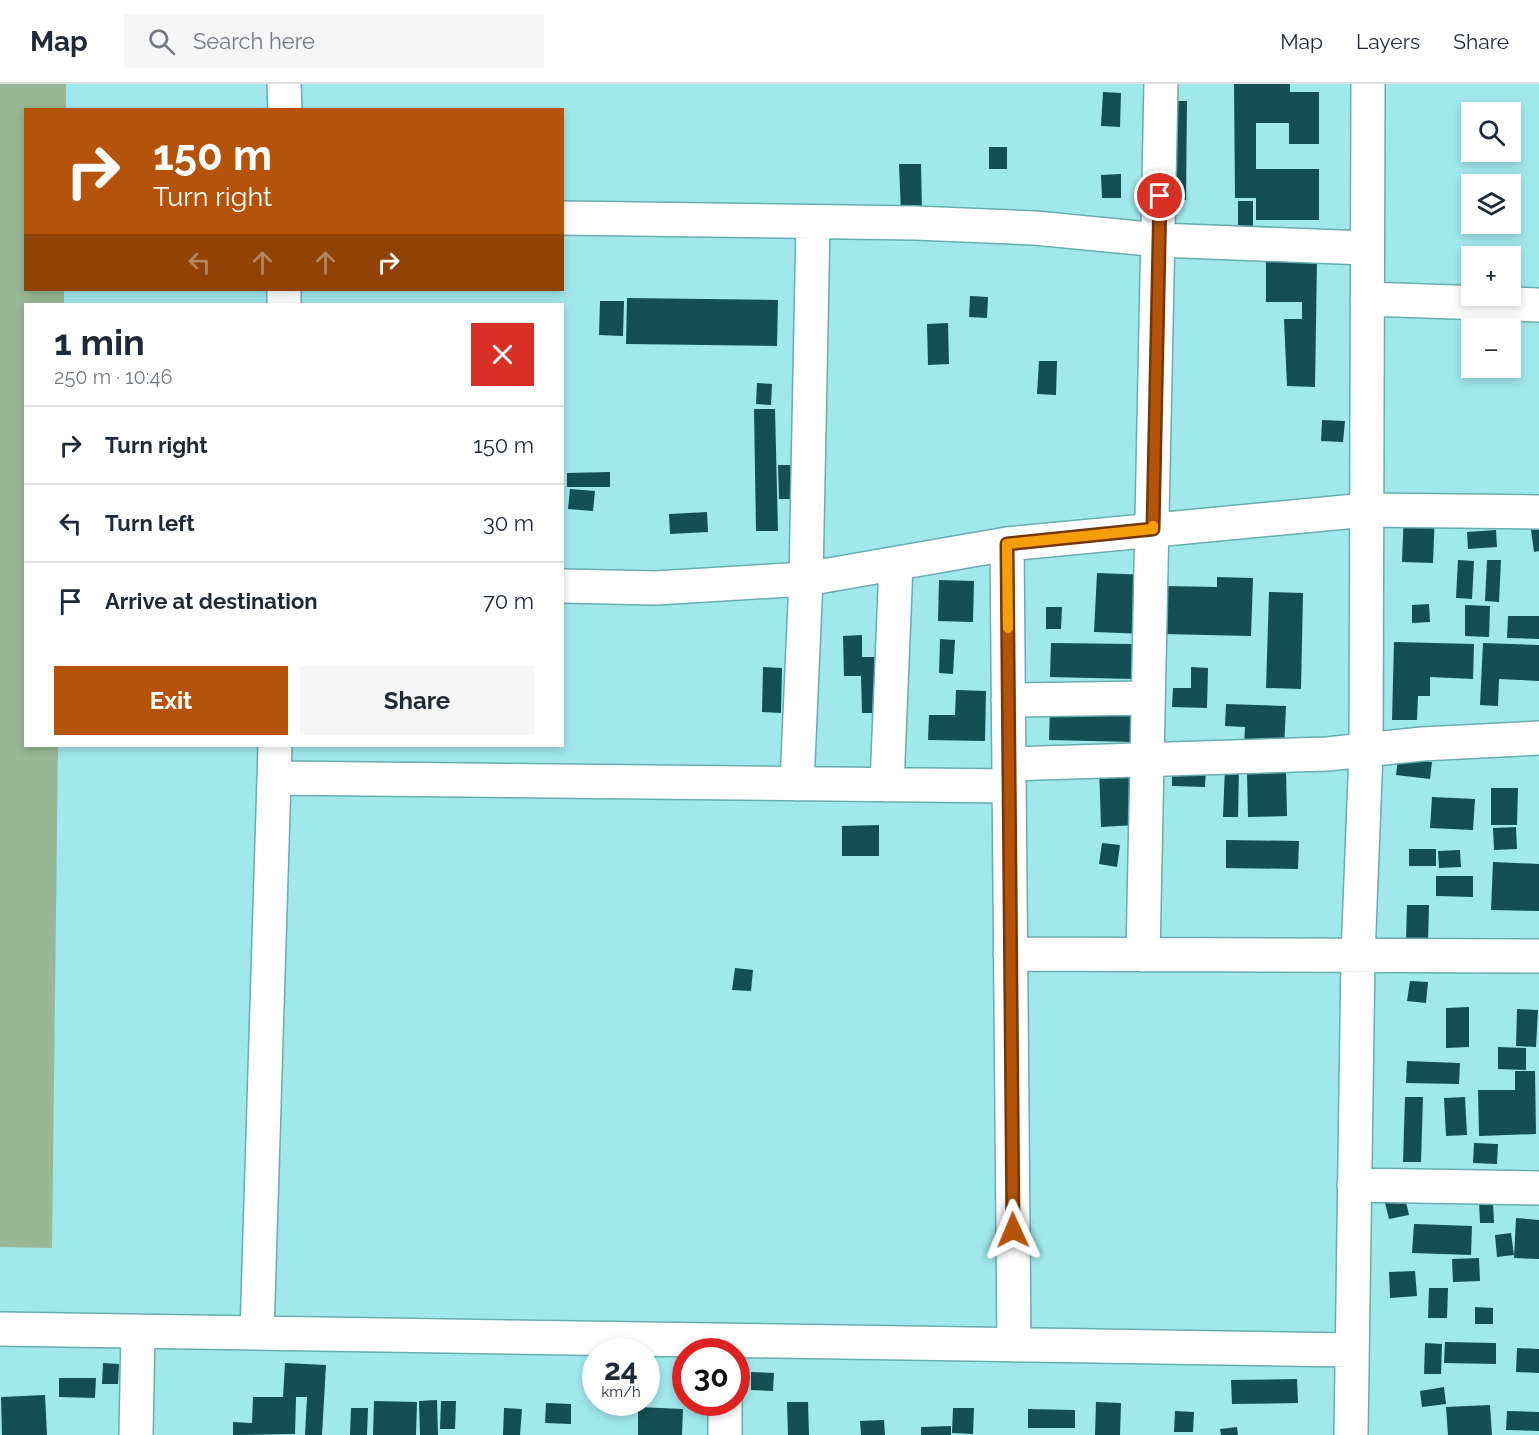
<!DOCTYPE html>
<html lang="en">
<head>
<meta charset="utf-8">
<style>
  :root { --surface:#fff; --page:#f6f6f7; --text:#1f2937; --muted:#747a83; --line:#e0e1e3; --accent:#b45309 }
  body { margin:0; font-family:Raleway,sans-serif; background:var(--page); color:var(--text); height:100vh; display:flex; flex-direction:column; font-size:22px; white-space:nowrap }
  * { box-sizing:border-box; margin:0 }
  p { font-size:20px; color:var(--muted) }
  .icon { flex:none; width:33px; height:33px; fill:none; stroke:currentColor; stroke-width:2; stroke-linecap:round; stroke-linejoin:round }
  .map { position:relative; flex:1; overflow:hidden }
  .side { position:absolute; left:24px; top:219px; width:540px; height:444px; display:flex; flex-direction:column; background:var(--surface); border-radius:0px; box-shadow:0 3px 9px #0003 }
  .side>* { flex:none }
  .hud { position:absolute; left:24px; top:24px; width:540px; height:183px; border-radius:0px; box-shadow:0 3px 9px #0003; background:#b45309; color:#fff; overflow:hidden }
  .fabs { position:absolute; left:1461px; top:18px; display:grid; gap:12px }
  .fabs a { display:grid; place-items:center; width:60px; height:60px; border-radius:0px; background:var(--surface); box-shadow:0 3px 9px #0003; font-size:30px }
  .speed { position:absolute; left:582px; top:1254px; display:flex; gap:12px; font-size:30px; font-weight:700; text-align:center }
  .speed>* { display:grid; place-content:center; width:78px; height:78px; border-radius:50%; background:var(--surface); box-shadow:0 3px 9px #0003; line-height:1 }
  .speed small { font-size:15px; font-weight:400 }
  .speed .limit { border:9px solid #d22; background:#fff; color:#111 }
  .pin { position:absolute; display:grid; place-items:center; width:51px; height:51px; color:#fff; margin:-26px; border:3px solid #fff; border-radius:50%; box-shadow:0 2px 6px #0007 }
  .me { position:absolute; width:66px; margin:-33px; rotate:359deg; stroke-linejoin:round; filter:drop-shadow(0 0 4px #0008) }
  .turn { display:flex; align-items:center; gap:21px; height:126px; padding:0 30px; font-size:27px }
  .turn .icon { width:78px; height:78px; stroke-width:2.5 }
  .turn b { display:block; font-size:42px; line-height:51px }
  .lanes { display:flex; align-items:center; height:57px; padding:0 30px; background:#0003; justify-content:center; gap:30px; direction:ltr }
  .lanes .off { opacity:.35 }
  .round { display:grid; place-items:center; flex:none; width:63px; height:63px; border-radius:0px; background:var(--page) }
  .overview { display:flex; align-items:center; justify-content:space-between; height:102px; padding:0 30px }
  h1 { font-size:36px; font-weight:700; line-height:45px }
  .cta { display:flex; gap:12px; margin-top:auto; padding:12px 30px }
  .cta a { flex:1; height:69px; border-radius:0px; background:var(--accent); color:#fff; font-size:24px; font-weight:700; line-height:69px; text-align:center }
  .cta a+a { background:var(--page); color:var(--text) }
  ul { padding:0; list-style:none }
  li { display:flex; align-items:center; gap:18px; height:78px; padding:0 30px; border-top:2px solid var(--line) }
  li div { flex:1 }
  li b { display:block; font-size:22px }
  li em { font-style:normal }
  header { display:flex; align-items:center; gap:36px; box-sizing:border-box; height:84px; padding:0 30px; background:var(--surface); border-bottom:2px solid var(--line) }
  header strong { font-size:28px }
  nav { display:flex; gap:33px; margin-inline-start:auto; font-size:21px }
  .search { width:420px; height:54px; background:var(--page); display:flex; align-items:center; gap:15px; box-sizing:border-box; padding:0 21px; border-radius:0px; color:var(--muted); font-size:22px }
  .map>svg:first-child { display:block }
  .pitch { fill:#99b895 }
  .building { fill:#134f53 }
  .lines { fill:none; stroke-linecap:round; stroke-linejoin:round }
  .minor-casing { stroke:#67adb2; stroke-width:36 }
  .minor { stroke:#fff; stroke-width:33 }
  .route-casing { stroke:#753606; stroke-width:15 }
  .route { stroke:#b45309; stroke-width:10 }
  .slow { stroke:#f59e0b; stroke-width:10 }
</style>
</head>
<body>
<header>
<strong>Map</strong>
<div class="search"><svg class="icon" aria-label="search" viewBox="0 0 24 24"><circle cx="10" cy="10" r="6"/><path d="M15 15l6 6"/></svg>Search here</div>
<nav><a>Map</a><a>Layers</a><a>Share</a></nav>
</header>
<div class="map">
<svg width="1539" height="1351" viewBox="0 0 1539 1351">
  <rect width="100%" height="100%" fill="#a1e8ed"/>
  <path class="pitch" d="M 0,0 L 66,0 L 66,25 L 26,26 L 26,206 L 64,206 L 64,220 L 26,220 L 26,662 L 58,662 L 52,1164 L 0,1163 Z"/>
  <path class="building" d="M 1234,0 L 1290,0 L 1290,8 L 1319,8 L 1319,60 L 1289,60 L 1289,39 L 1256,39 L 1256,85 L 1319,85 L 1319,136 L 1256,136 L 1256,114 L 1235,114 Z
    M 1103,8 L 1121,9 L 1120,43 L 1101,42 Z
    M 1167,17 L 1187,17 L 1186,116 L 1166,116 Z
    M 989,63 L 1007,63 L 1007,85 L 989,85 Z
    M 899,80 L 921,80 L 922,129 L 901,130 Z
    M 1121,90 L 1121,114 L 1102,114 L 1101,91 Z
    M 1238,117 L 1253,117 L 1253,145 L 1238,145 Z
    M 1266,175 L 1317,175 L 1315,303 L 1287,302 L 1284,235 L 1302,235 L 1302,218 L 1266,218 Z
    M 970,212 L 988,213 L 987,234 L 969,233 Z
    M 627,214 L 778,216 L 777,262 L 626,260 Z
    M 600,217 L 624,217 L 623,252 L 599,251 Z
    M 948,239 L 949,280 L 928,281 L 927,240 Z
    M 1039,277 L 1057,277 L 1056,311 L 1037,310 Z
    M 757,299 L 772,300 L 771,321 L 756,320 Z
    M 754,325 L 775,325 L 778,447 L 756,447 Z
    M 1322,336 L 1345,337 L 1343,358 L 1321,357 Z
    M 778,381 L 794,381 L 796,415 L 779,415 Z
    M 610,388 L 610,403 L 567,403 L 567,389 Z
    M 570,405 L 595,407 L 593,427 L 568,425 Z
    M 1404,427 L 1435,428 L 1433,479 L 1402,478 Z
    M 707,428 L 708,448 L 670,450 L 669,430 Z
    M 1539,445 L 1539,467 L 1534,468 L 1531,446 Z
    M 1496,446 L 1497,463 L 1468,465 L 1467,448 Z
    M 1458,476 L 1474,477 L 1472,515 L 1456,514 Z
    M 1487,476 L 1501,476 L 1499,518 L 1485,517 Z
    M 1097,489 L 1149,491 L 1146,550 L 1094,548 Z
    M 1217,493 L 1253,494 L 1251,552 L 1163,550 L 1165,502 L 1217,503 Z
    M 939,496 L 974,497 L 973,538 L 938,537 Z
    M 1269,508 L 1303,509 L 1301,605 L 1266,604 Z
    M 1429,520 L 1430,538 L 1412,539 L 1412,521 Z
    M 1465,521 L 1490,522 L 1489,553 L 1465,552 Z
    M 1046,523 L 1062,523 L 1061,545 L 1046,545 Z
    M 1508,532 L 1539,532 L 1539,555 L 1507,554 Z
    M 862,551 L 862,573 L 879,573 L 880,629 L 862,629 L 861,592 L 844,592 L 843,552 Z
    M 940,555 L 955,556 L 953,590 L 939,589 Z
    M 1394,558 L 1474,560 L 1473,595 L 1430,593 L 1430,612 L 1418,612 L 1417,636 L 1392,636 Z
    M 1051,559 L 1133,560 L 1132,595 L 1050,593 Z
    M 1483,559 L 1539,561 L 1539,597 L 1499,595 L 1498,622 L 1480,621 Z
    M 763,583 L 782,584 L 781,629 L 762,628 Z
    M 1191,583 L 1208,584 L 1207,624 L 1172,623 L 1173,604 L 1191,604 Z
    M 956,606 L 986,607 L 985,657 L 928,656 L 929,631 L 955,631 Z
    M 1226,620 L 1286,622 L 1284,666 L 1244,664 L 1245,643 L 1225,642 Z
    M 1050,625 L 1134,627 L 1133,658 L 1049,656 Z
    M 1398,674 L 1432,678 L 1430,695 L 1396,691 Z
    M 1134,680 L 1136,741 L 1101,743 L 1099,681 Z
    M 1172,682 L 1206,684 L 1205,703 L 1172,702 Z
    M 1225,683 L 1239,683 L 1238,733 L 1223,733 Z
    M 1286,686 L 1287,732 L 1248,733 L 1247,687 Z
    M 1491,704 L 1518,704 L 1517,741 L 1491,741 Z
    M 1432,713 L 1475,715 L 1473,746 L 1430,744 Z
    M 879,741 L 879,772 L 842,772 L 842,742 Z
    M 1516,743 L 1517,765 L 1494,766 L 1493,744 Z
    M 1226,756 L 1299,757 L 1298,785 L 1226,784 Z
    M 1102,759 L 1120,761 L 1117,783 L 1099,780 Z
    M 1409,765 L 1436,765 L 1436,782 L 1409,782 Z
    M 1460,766 L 1461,783 L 1439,784 L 1438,767 Z
    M 1493,778 L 1539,780 L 1539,827 L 1491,826 Z
    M 1436,792 L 1473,792 L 1473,813 L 1436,812 Z
    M 1407,821 L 1429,821 L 1428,857 L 1406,857 Z
    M 735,884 L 753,886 L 751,907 L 732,906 Z
    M 1410,897 L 1428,898 L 1426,919 L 1407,917 Z
    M 1469,923 L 1469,963 L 1446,964 L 1446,924 Z
    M 1517,925 L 1538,926 L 1536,963 L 1516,962 Z
    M 1498,963 L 1526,964 L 1526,986 L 1498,985 Z
    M 1407,977 L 1460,979 L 1459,1000 L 1406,999 Z
    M 1515,987 L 1535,987 L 1536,1050 L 1479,1052 L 1478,1006 L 1515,1006 Z
    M 1405,1013 L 1423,1013 L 1421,1078 L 1403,1078 Z
    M 1465,1013 L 1467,1051 L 1446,1052 L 1444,1014 Z
    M 1474,1059 L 1498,1060 L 1497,1080 L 1473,1079 Z
    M 1404,1110 L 1409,1131 L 1389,1135 L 1384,1115 Z
    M 1479,1117 L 1493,1117 L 1494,1139 L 1480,1139 Z
    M 1516,1134 L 1539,1136 L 1539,1175 L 1514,1174 Z
    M 1414,1140 L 1472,1142 L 1471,1171 L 1412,1169 Z
    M 1511,1149 L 1514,1171 L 1497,1173 L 1495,1151 Z
    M 1479,1174 L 1480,1197 L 1453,1198 L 1452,1175 Z
    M 1415,1187 L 1417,1212 L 1390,1214 L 1389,1188 Z
    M 1429,1204 L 1448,1204 L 1447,1234 L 1428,1234 Z
    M 1475,1223 L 1493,1224 L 1493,1240 L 1475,1240 Z
    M 1445,1258 L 1496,1259 L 1496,1280 L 1444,1279 Z
    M 1425,1259 L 1442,1260 L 1441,1290 L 1424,1290 Z
    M 1517,1264 L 1539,1265 L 1539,1289 L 1516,1288 Z
    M 103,1279 L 119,1280 L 118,1300 L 102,1300 Z
    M 285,1279 L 326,1281 L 322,1351 L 305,1351 L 307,1313 L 296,1313 L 295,1350 L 233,1351 L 233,1338 L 252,1339 L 253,1313 L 283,1313 Z
    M 751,1288 L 774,1289 L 773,1307 L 751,1306 Z
    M 59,1294 L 96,1294 L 95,1314 L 59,1313 Z
    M 1297,1295 L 1298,1319 L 1232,1320 L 1231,1296 Z
    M 1444,1303 L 1446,1320 L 1422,1323 L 1420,1307 Z
    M 45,1311 L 47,1351 L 2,1351 L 1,1313 Z
    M 437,1316 L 438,1351 L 420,1351 L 419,1317 Z
    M 374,1317 L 417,1318 L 416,1351 L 373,1351 Z
    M 441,1317 L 456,1317 L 455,1345 L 440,1345 Z
    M 787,1318 L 808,1318 L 809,1351 L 788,1351 Z
    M 1096,1318 L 1121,1319 L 1120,1351 L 1095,1351 Z
    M 546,1319 L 571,1320 L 571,1340 L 545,1339 Z
    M 1490,1321 L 1492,1351 L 1448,1351 L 1446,1323 Z
    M 638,1323 L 683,1325 L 682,1351 L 638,1351 Z
    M 351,1324 L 368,1324 L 367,1351 L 350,1351 Z
    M 504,1324 L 522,1325 L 520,1351 L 503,1351 Z
    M 953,1324 L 974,1324 L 973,1350 L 952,1349 Z
    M 1028,1325 L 1075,1326 L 1075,1344 L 1028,1344 Z
    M 1175,1327 L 1194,1328 L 1193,1348 L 1174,1348 Z
    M 1507,1327 L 1539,1328 L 1539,1347 L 1506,1346 Z
    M 884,1336 L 885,1351 L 861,1351 L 860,1337 Z
    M 951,1342 L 951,1351 L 921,1351 L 921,1343 Z
    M 1237,1343 L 1238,1351 L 1221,1351 L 1220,1345 Z"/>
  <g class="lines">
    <defs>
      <path id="minor" d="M 284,0 L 285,26
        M 562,134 L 915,139 L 1035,144 L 1159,156 L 1365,164
        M 1367,215 L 1539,221
        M 284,220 L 284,206
        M 1007,460 L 1014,1261
        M 562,502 L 656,504 L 806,495 L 1007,460 L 1366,426 L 1539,428
        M 1008,616 L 1147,614
        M 1009,680 L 1327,670 L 1422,660 L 1539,654
        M 274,694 L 1009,702
        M 797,700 L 806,495 L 813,139
        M 887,701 L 896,481
        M 1010,870 L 1539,872
        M 1143,871 L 1161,0
        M 1354,1101 L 1539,1104
        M 0,1245 L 1351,1266
        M 257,1249 L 275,662
        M 136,1351 L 138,1247
        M 725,1351 L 725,1318
        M 1351,1351 L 1358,872 L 1366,668 L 1368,0"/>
    </defs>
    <use href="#minor" class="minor-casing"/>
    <use href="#minor" class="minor"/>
  </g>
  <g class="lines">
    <defs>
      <path id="route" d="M 1013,1146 L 1007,460 L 1153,445 L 1160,112"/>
    </defs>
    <use href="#route" class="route-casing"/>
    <use href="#route" class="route"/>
    <path class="slow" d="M 1008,544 L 1007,460 L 1153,445 L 1153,442"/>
  </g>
</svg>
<div class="fabs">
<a><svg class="icon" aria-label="search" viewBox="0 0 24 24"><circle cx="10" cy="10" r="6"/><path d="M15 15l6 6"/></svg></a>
<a><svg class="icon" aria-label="layers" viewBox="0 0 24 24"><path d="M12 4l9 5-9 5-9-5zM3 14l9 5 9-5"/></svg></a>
<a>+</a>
<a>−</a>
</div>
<div class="speed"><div>24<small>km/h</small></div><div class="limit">30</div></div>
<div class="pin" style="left:1160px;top:112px;background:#d93025"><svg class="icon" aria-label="arrive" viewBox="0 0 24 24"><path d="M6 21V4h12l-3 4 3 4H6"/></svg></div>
<svg class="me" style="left:1013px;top:1146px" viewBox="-20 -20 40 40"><path d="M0-17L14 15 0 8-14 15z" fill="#b45309" stroke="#fff" stroke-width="4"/></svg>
<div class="hud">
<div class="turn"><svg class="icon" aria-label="right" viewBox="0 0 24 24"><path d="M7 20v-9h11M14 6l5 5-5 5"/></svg><div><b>150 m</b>Turn right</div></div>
<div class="lanes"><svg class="icon off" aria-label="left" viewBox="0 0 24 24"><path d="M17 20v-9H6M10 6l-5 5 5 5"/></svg><svg class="icon off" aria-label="ahead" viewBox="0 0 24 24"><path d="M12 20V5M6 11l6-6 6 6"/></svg><svg class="icon off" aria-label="ahead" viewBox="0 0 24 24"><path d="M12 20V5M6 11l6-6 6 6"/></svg><svg class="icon" aria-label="right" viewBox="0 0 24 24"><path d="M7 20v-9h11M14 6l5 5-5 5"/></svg></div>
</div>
<section class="side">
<div class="overview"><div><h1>1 min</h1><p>250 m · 10:46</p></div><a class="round" style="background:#d93025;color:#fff"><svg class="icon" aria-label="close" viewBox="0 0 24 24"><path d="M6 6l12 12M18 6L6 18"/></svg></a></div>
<ul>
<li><svg class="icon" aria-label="right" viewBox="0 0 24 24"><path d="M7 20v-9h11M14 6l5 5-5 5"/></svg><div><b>Turn right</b></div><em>150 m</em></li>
<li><svg class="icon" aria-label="left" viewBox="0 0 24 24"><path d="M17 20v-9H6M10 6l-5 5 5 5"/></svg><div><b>Turn left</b></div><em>30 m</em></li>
<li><svg class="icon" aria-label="arrive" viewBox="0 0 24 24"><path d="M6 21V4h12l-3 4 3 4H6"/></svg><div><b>Arrive at destination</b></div><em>70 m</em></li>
</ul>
<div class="cta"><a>Exit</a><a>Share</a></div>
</section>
</div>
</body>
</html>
